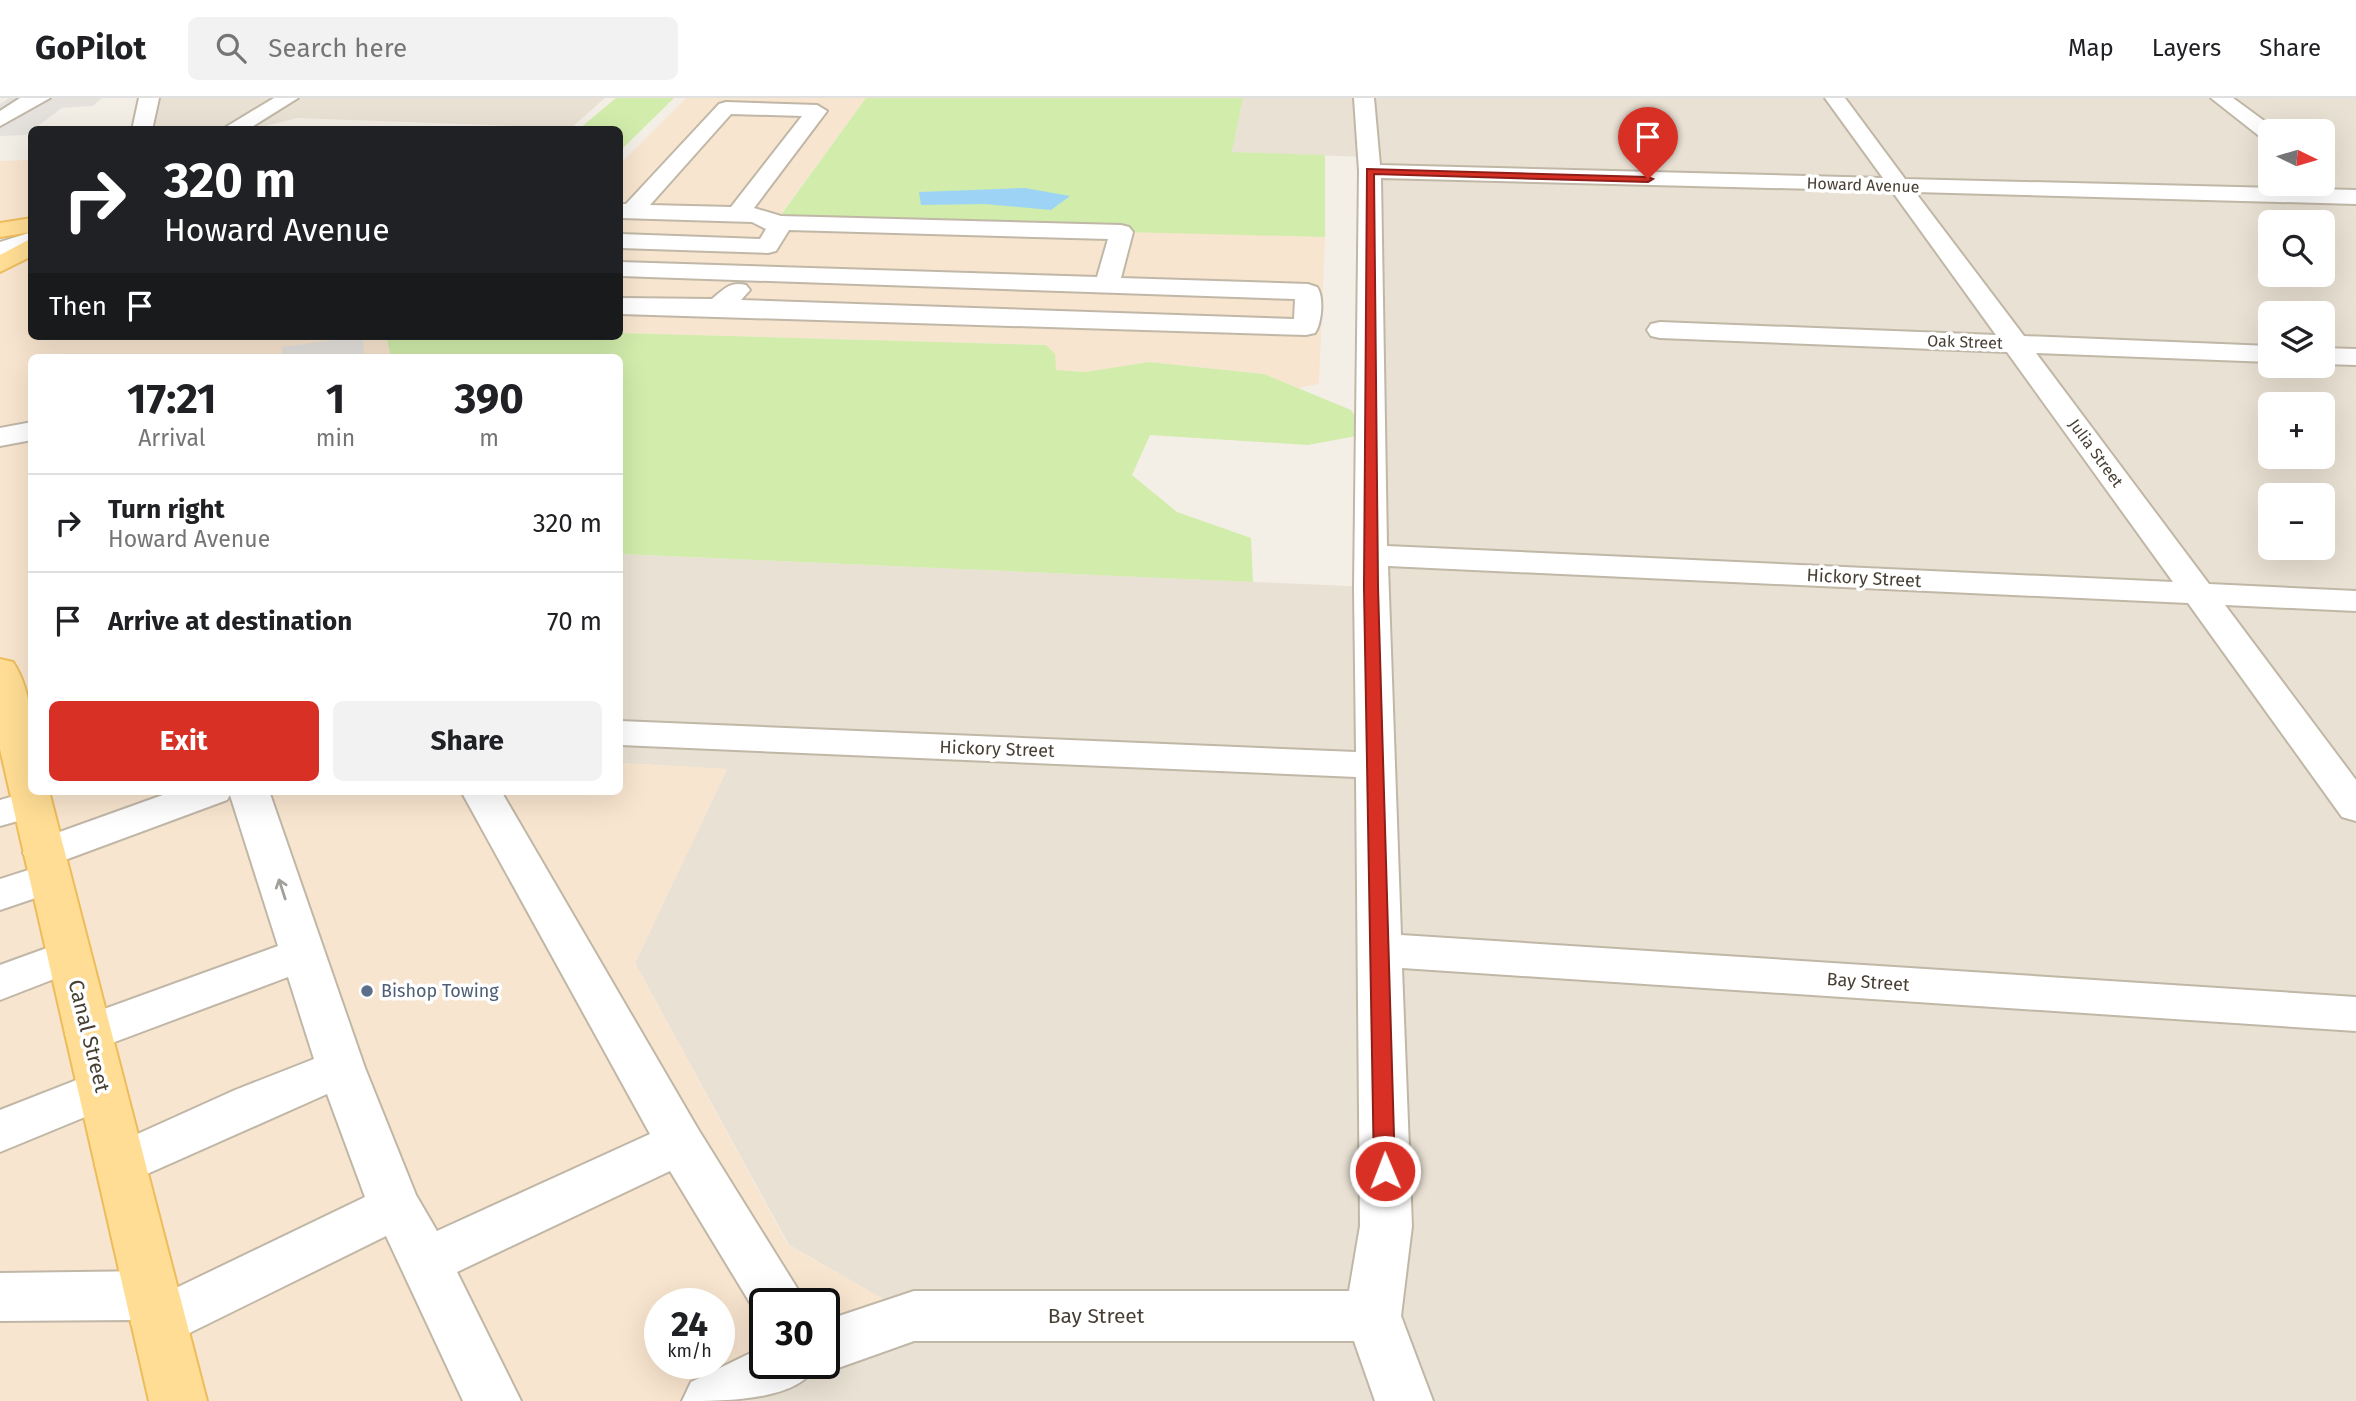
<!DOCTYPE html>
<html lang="en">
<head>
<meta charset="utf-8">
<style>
  :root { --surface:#fff; --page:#f2f2f2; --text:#202124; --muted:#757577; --line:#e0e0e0; --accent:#d93025 }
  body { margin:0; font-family:"Fira Sans",sans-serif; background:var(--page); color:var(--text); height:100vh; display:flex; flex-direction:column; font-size:26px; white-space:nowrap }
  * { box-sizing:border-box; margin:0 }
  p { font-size:23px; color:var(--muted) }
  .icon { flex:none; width:38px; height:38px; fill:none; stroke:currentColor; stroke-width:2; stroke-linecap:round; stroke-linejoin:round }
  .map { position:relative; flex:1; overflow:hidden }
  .side { position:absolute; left:28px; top:256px; width:595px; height:441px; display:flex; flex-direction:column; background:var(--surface); border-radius:10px; box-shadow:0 7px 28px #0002 }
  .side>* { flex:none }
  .hud { position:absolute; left:28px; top:28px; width:595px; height:214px; border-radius:10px; box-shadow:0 7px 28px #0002; background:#202124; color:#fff; overflow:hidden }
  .needle { width:46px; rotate:95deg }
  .controls { position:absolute; left:2258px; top:21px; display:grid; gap:14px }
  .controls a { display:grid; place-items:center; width:77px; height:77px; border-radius:10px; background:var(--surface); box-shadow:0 7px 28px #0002; font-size:35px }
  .speed { position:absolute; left:644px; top:1190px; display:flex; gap:14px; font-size:35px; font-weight:700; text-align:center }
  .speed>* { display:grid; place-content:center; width:91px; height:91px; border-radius:50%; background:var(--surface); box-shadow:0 7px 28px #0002; line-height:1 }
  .speed small { font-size:18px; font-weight:400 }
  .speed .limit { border:4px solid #111; border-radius:10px; background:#fff; color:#111 }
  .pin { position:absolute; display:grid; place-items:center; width:60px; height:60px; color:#fff; margin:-72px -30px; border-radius:50% 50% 50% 0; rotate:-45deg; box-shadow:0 0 7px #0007 }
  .pin .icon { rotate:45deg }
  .me { position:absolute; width:77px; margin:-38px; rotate:359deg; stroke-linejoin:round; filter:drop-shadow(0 0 5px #0008) }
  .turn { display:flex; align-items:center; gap:24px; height:147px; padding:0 21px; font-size:32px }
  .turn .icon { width:91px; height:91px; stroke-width:2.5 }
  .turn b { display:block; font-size:49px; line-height:60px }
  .then { display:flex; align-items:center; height:66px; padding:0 21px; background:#0003; gap:14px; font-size:26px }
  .eta { display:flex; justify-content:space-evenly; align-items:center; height:119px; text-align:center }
  .eta b { font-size:42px; font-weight:700; line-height:49px }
  .primary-button { display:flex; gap:14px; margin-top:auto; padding:14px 21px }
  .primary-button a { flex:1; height:80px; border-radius:10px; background:var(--accent); color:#fff; font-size:28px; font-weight:700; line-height:80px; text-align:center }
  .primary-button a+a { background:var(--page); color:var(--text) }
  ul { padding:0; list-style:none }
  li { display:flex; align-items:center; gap:21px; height:98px; padding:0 21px; border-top:2px solid var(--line) }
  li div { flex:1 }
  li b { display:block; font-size:26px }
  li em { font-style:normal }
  header { display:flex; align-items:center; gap:42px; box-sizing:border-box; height:98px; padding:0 35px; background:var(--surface); border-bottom:2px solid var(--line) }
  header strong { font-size:33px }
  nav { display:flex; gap:38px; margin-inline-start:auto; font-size:24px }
  .search { width:490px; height:63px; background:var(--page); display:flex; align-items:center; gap:18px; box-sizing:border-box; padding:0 24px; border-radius:10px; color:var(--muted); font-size:26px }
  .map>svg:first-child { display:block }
  .residential { fill:#e9e1d3; fill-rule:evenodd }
  .commercial { fill:#f8e5cf; fill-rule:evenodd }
  .green { fill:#d1ecab }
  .parking { fill:#e5e2de }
  .water { fill:#9dd4f6 }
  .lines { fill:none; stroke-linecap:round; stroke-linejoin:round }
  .minor-casing { stroke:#c0b7a7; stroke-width:4 }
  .major-casing { stroke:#edbc5b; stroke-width:4 }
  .minor { fill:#fff; fill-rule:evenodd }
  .major { fill:#ffdd94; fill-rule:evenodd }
  .oneway { stroke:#a39f9a }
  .route { fill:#d93025; stroke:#8d1f18; stroke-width:2 }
  .service-dot { fill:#5c6f8a; stroke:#fff; stroke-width:2.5 }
  .labels { text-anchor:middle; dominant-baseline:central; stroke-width:7; stroke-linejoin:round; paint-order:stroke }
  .far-street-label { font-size:16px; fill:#473f34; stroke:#fff }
  .street-label { font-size:18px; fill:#473f34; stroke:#fff }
  .service-label { font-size:18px; fill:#4e5e75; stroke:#fff; text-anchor:start }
  .near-street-label { font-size:21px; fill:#473f34; stroke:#fff }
</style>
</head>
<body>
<header>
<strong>GoPilot</strong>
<div class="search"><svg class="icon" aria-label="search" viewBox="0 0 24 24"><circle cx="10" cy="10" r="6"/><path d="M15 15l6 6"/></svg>Search here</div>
<nav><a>Map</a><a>Layers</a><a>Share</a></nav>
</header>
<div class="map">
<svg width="2356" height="1303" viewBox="0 0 2356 1303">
  <rect width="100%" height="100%" fill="#f4efe6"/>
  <path class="residential" d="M 159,0 L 275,0 L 217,31 L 149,32 Z
    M 288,0 L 605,0 L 571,30 L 297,20 L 254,31 L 231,32 Z
    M 1243,0 L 2356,0 L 2356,1303 L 711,1303 L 788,1265 L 824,1265 L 913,1218 L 789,1147 L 635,865 L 727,671 L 620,665 L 620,456 L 1371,489 L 1366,59 L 1232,54 ZM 2270,33 L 2322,33 L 2322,86 L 2270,86 ZM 2270,124 L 2322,124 L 2322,177 L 2270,177 ZM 2270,215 L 2322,215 L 2322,268 L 2270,268 ZM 2270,306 L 2322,306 L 2322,359 L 2270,359 ZM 2270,397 L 2322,397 L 2322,450 L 2270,450 Z"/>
  <path class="commercial" d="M 686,0 L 866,0 L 775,124 L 1325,139 L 1319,286 L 1298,290 L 1264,276 L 1149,264 L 1085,274 L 1055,272 L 1046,247 L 620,235 L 620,66 Z
    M 31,62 L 31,122 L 0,127 L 0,63 Z
    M 31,141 L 32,238 L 386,238 L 391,259 L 32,259 L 32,693 L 620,693 L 620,665 L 727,671 L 635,865 L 788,1147 L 914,1218 L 824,1249 L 824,1206 L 765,1206 L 765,1265 L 788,1265 L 711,1303 L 0,1303 L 0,152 ZM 660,1206 L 719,1206 L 719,1265 L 660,1265 Z"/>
  <path class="green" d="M 616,0 L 674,0 L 620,53 L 620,32 L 579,31 Z
    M 866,0 L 1243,0 L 1232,54 L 1325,57 L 1325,139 L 775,125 Z
    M 620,235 L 1046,247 L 1055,256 L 1056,272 L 1085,274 L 1149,264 L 1264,276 L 1351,312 L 1367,336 L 1308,347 L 1150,337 L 1132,377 L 1177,414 L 1251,440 L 1253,484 L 620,456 L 620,259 L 391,259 L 386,238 L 620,238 Z"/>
  <path class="parking" d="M 9,0 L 102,0 L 93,8 L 62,10 L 26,37 L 0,38 L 0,6 Z
    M 363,238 L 364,256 L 358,259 L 282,259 L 282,249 Z"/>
  <path class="water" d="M 1025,90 L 1070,98 L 1051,112 L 984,106 L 921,107 L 919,94 Z"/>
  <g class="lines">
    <defs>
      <path id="minor" d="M 20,0 L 50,0 L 0,28 L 0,13 Z
        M 139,0 L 159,0 L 152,32 L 132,32 Z
        M 274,0 L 298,0 L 247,32 L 221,32 Z
        M 1354,0 L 1374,0 L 1380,67 L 1883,80 L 1825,0 L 1845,0 L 1905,81 L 2356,92 L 2356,106 L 1915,94 L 2024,238 L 2270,248 L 2270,264 L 2036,255 L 2209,486 L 2356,493 L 2356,513 L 2225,507 L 2356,682 L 2356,723 L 2342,719 L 2188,505 L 1388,468 L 1401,837 L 2356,899 L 2356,933 L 1402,870 L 1412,1128 L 1401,1218 L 1433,1303 L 1375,1303 L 1354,1243 L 914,1243 L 824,1275 L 814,1271 C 794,1303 722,1303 682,1303 L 691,1284 L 765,1248 L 765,1265 L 824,1265 L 824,1223 L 914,1193 L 1349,1193 L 1360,1128 L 1356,679 L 620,647 L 620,623 L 1356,654 L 1354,489 L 1359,73 ZM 1381,80 L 1892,93 L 1996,237 L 1660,224 L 1651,226 L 1647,232 L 1651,238 L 1660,240 L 2007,254 L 2173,484 L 1387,448 Z
        M 2211,0 L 2233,0 L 2278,33 L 2270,33 L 2270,43 L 2263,41 Z
        M 726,4 L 817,7 L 827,13 L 754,110 L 781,118 L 1121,127 L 1129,129 L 1133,134 L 1121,180 L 1308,186 L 1317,189 C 1324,198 1322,225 1315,235 L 1306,237 L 620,216 L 620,200 L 712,201 C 724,191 730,183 746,187 L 750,192 L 741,202 L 1294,221 L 1295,201 L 620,178 L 620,164 L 1097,179 L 1108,141 L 789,132 L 776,153 L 768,155 L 620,150 L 620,136 L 760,141 L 766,131 L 752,124 L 620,120 L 620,106 L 626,106 L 719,6 ZM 731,16 L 802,18 L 731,109 L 650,107 Z
        M 32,134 L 32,149 L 0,159 L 0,144 Z
        M 2322,250 L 2356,251 L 2356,267 L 2322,266 Z
        M 32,324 L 32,342 L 0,348 L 0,330 Z
        M 32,693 L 46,697 L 52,706 L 46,715 L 0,728 L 0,702 Z
        M 174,693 L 269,693 L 365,970 L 416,1097 L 437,1133 L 650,1036 L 461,693 L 501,693 L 698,1031 L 807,1206 L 765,1206 L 765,1225 L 761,1223 L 670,1073 L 457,1174 L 521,1303 L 463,1303 L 386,1138 L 159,1250 L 139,1243 L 131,1225 L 133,1222 L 0,1223 L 0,1175 L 152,1173 L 171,1180 L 176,1190 L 365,1099 L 327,996 L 120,1088 L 102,1082 L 95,1067 L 102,1052 L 235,992 L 314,961 L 288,879 L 88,954 L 71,949 L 65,936 L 71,923 L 278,848 L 230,697 L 227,702 L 54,766 L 65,770 L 71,780 L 65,790 L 0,812 L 0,781 L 41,768 L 29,765 L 23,755 L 29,745 Z
        M 69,842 L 85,847 L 91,858 L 85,869 L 0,902 L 0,867 Z
        M 102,972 L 119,977 L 126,991 L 119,1005 L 0,1054 L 0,1012 Z"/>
      <path id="major" d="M 32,120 L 32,134 L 0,139 L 0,125 Z
        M 32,140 L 32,158 L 0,174 L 0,157 Z
        M 0,561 L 13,564 C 37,600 32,652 32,693 L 49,693 L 207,1303 L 149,1303 L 0,651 Z"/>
    </defs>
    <use href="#minor" class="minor-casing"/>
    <use href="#major" class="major-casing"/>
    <use href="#minor" class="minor"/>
    <use href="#major" class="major"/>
  </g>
  <defs><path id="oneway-shaft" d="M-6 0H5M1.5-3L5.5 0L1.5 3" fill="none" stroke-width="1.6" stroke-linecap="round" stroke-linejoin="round" transform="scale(1.75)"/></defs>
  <use class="oneway" href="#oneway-shaft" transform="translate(282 791) rotate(-108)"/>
  <path class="route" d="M 1367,71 L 1648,79 L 1653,81 L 1648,84 L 1374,76 L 1378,489 L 1395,1073 L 1392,1079 L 1385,1081 L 1377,1079 L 1374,1073 L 1364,489 Z"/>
  <circle class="service-dot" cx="367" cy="893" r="7"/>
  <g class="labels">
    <g class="far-street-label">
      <text transform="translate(1863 87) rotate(2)">Howard Avenue</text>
      <text transform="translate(1965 244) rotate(2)">Oak Street</text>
      <text transform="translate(2096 355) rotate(54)">Julia Street</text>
    </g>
    <g class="street-label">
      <text transform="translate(1864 480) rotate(3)">Hickory Street</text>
      <text transform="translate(997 651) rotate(2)">Hickory Street</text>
      <text transform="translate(1868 884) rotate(4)">Bay Street</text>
    </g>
    <g class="service-label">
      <text x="381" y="893">Bishop Towing</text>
    </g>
    <g class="near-street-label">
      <text transform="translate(89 938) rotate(76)">Canal Street</text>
      <text x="1096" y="1218">Bay Street</text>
    </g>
  </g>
</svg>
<div class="controls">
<a><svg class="needle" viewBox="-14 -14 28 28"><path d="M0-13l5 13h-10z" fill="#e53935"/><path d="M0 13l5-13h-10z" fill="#757577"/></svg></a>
<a><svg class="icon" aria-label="search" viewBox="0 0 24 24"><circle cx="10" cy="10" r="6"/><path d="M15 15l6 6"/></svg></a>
<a><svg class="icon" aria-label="layers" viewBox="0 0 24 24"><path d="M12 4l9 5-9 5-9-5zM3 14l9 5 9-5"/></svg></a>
<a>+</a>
<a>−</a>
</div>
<div class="speed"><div>24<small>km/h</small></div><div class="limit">30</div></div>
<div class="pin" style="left:1648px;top:81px;background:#d93025"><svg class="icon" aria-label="arrive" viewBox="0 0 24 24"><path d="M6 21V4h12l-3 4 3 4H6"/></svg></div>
<svg class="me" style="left:1385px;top:1073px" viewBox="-20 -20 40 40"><circle r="17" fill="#d93025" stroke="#fff" stroke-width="3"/><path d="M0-11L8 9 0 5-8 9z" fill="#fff"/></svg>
<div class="hud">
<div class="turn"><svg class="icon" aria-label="right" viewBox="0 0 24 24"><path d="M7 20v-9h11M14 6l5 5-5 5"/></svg><div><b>320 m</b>Howard Avenue</div></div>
<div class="then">Then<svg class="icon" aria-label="arrive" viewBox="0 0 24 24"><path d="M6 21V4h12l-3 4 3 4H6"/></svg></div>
</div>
<section class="side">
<div class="eta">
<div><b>17:21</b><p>Arrival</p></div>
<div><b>1</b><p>min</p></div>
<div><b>390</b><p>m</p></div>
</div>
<ul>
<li><svg class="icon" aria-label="right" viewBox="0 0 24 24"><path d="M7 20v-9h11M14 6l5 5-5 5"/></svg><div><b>Turn right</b><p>Howard Avenue</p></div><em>320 m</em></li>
<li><svg class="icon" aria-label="arrive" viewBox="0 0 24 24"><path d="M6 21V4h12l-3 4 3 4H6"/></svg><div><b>Arrive at destination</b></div><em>70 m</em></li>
</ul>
<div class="primary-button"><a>Exit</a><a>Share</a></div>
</section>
</div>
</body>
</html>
